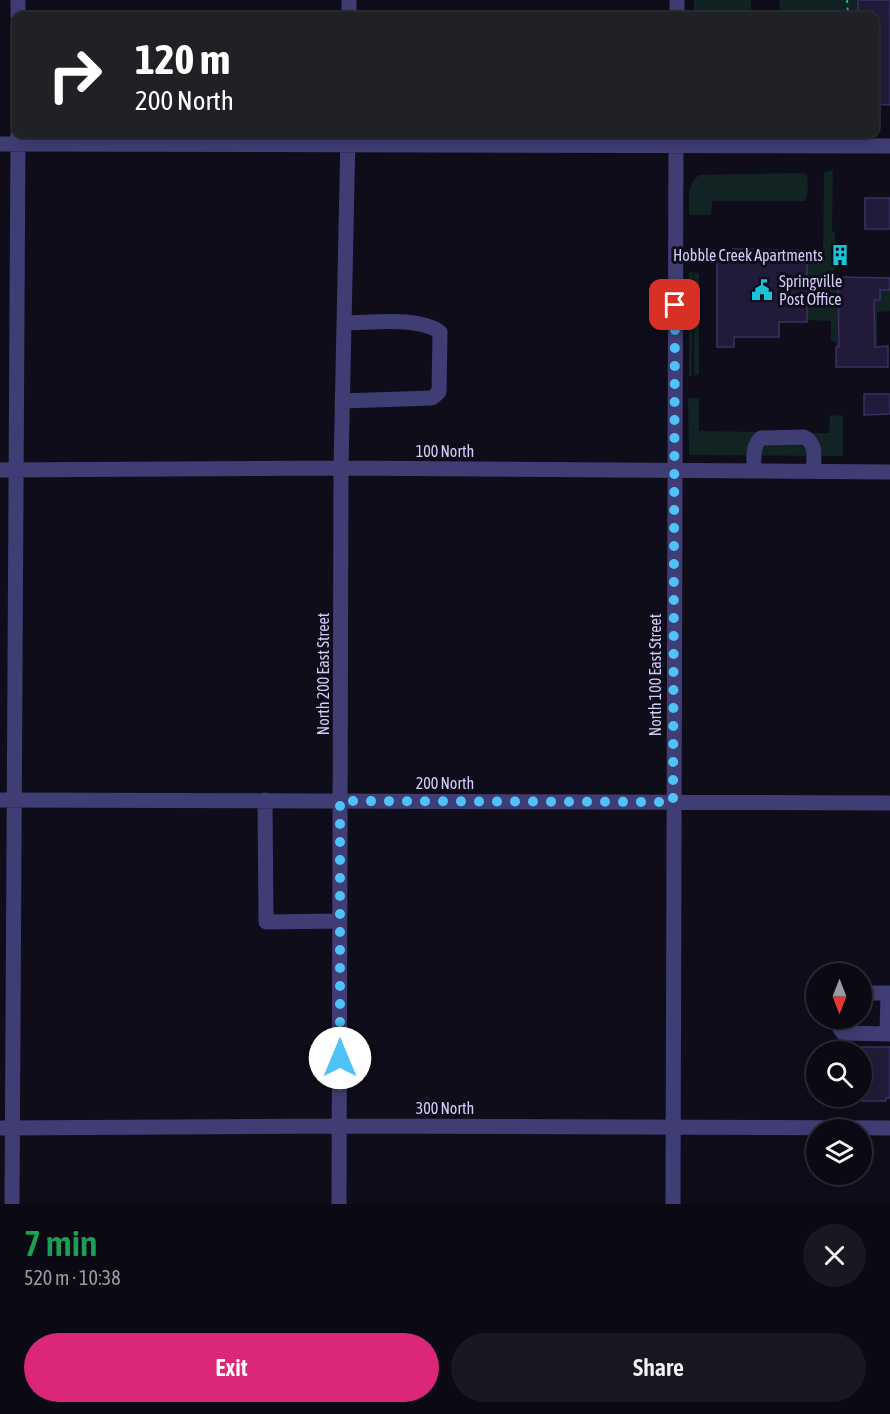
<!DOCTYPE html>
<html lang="en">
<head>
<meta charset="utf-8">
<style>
  :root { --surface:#0b0a14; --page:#191822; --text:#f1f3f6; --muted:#9a9aa0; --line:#2b2b34; --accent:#db2777 }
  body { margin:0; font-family:"Asap Condensed",sans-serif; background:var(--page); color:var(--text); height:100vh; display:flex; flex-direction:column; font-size:22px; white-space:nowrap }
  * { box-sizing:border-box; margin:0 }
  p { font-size:20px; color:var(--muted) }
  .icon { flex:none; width:33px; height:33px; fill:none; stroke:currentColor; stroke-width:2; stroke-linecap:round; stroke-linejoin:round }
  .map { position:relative; height:1204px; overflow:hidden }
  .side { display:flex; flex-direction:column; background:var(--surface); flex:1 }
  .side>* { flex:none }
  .banner { position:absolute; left:12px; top:12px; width:867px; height:126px; border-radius:12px; box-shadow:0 3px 15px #0003,0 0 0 2px var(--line); background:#202124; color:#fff; overflow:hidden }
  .needle { width:39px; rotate:180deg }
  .tools { position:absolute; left:806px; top:963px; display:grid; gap:12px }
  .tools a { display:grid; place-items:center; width:66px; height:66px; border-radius:50%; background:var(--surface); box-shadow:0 3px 15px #0003,0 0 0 2px var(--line); font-size:30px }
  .pin { position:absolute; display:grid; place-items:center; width:51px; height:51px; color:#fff; margin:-26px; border-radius:12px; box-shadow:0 3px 9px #0006 }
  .me { position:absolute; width:66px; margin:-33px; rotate:0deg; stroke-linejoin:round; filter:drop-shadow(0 0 4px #0008) }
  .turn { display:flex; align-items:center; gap:21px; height:126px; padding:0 24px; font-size:27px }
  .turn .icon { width:78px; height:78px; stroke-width:2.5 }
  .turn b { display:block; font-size:42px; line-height:51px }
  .round { display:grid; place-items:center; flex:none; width:63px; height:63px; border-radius:32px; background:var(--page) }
  .headline { display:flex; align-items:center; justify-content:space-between; height:102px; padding:0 24px }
  h1 { font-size:36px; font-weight:600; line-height:45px; color:#1e9e55 }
  .primary-button { display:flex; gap:12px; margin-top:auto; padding:12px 24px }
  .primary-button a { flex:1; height:69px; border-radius:36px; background:var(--accent); color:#fff; font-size:24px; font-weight:600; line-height:69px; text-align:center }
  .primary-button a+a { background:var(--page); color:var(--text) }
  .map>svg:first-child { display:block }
  .green { fill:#112423 }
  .building { fill:#211b39; stroke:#3a3063; stroke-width:1.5 }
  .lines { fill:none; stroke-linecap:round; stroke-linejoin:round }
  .path { stroke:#39a09b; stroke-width:2; stroke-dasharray:3 4.5; stroke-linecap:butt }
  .minor { stroke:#403d74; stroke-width:15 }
  .route { stroke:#4fc3f7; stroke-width:10; stroke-dasharray:0 18 }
  .labels { text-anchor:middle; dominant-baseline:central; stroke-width:6; stroke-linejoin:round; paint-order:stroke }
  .poi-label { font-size:16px; fill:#d2ccf9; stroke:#0f0d1a; text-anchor:end }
  .street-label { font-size:16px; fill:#d2ccf9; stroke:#0f0d1a }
</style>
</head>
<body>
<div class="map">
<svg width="890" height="1204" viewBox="0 0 890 1204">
  <rect width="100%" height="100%" fill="#0f0d1a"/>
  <path class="green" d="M 694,0 L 751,0 L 751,14 L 694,12 Z
    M 779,0 L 858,0 L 858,16 L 781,16 Z
    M 833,170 L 832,231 L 835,232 L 835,286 L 855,287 L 872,300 L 880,300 L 880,290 L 890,290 L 890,311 L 877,312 L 877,347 L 836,347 L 836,342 L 831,341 L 831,321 L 807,320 L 807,259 L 812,254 L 823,253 L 824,172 Z
    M 803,173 L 807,175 C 808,185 809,192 805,201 L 712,201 L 711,215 L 689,215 C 689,199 686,185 699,175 Z
    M 689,272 L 693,272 L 692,376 L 689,376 Z
    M 694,273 L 699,273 L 699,375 L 694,375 Z
    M 688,398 L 699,398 L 699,431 L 829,433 L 830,415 L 843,416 L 843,456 L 689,455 Z"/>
  <path class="building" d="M 858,0 L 890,0 L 890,105 L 874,104 L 874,16 L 858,16 Z
    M 865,198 L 890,198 L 890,229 L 865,229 Z
    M 733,249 L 798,250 L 798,254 L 807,254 L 807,322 L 779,322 L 779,337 L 734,337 L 734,347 L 717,347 L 717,254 L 733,254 Z
    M 838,277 L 890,278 L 890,290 L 880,290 L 880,300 L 874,300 L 875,347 L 888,346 L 888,367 L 836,367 L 836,347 L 839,347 Z
    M 864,394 L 890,394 L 890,414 L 864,415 Z
    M 861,1047 L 890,1047 L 890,1098 L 886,1098 L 886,1101 L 862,1101 Z"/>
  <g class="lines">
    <path class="path" d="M 847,0 L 848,16"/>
    <path class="minor" d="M 18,16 L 18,0
      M 349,16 L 349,0
      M 677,16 L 677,0
      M 0,144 L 890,146
      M 342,401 L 432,398 L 439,392 L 440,332 C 418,316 372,323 344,323
      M 0,470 L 341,468 L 890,472
      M 754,470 C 754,459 752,446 761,438 L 804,437 C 817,443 814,458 813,471
      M 0,800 L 890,803
      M 265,800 L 266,922 L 340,921
      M 861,993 L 890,993
      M 840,1018 L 840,1029 L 843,1033 L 890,1034
      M 887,1034 L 888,993
      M 0,1128 L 339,1126 L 890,1128
      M 12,1204 L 18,134
      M 339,1204 L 341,468 L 348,134
      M 673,1204 L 676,134"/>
  </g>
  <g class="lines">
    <path class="route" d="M 340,1058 L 340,801 L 673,802 L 675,305"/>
  </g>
  <defs>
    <symbol id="building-bare" viewBox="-9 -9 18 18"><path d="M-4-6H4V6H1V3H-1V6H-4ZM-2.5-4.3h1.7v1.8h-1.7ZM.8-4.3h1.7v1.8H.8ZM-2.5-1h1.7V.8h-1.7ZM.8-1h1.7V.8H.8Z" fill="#19c4d9" stroke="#0f0d1a" stroke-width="2.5" paint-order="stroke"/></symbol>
    <symbol id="civic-bare" viewBox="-9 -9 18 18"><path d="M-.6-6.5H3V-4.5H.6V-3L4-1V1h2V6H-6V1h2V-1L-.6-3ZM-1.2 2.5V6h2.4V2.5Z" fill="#19c4d9" stroke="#0f0d1a" stroke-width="2.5" paint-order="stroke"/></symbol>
  </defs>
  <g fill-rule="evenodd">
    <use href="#building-bare" x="825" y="240" width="30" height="30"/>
    <use href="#civic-bare" x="747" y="275" width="30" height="30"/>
  </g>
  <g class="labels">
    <g class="poi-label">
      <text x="823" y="255">Hobble Creek Apartments</text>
      <text x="779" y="281" text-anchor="start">Springville<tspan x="779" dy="18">Post Office</tspan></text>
    </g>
    <g class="street-label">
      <text x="445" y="451">100 North</text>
      <text transform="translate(323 674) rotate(-90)">North 200 East Street</text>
      <text transform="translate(655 675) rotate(-90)">North 100 East Street</text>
      <text x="445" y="783">200 North</text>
      <text x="445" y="1108">300 North</text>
    </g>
  </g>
</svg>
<div class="tools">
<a><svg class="needle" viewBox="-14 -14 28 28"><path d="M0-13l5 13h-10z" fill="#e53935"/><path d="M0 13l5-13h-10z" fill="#9a9aa0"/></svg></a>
<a><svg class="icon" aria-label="search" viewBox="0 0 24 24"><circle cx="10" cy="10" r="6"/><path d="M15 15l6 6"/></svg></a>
<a><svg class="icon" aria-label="layers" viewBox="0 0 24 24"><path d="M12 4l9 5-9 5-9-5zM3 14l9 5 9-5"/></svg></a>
</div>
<div class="pin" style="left:675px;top:305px;background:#d93025"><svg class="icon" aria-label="arrive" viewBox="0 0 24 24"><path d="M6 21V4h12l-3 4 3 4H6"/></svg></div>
<svg class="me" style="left:340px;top:1058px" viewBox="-20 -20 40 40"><circle r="19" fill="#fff"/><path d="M0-13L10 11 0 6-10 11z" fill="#4fc3f7"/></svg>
<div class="banner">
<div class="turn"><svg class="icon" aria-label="right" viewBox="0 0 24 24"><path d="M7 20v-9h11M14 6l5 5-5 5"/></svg><div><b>120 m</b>200 North</div></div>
</div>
</div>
<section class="side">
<div class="headline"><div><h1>7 min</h1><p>520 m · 10:38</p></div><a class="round"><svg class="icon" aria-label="close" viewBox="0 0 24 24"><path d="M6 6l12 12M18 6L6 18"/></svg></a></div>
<div class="primary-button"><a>Exit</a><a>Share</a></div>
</section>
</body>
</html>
